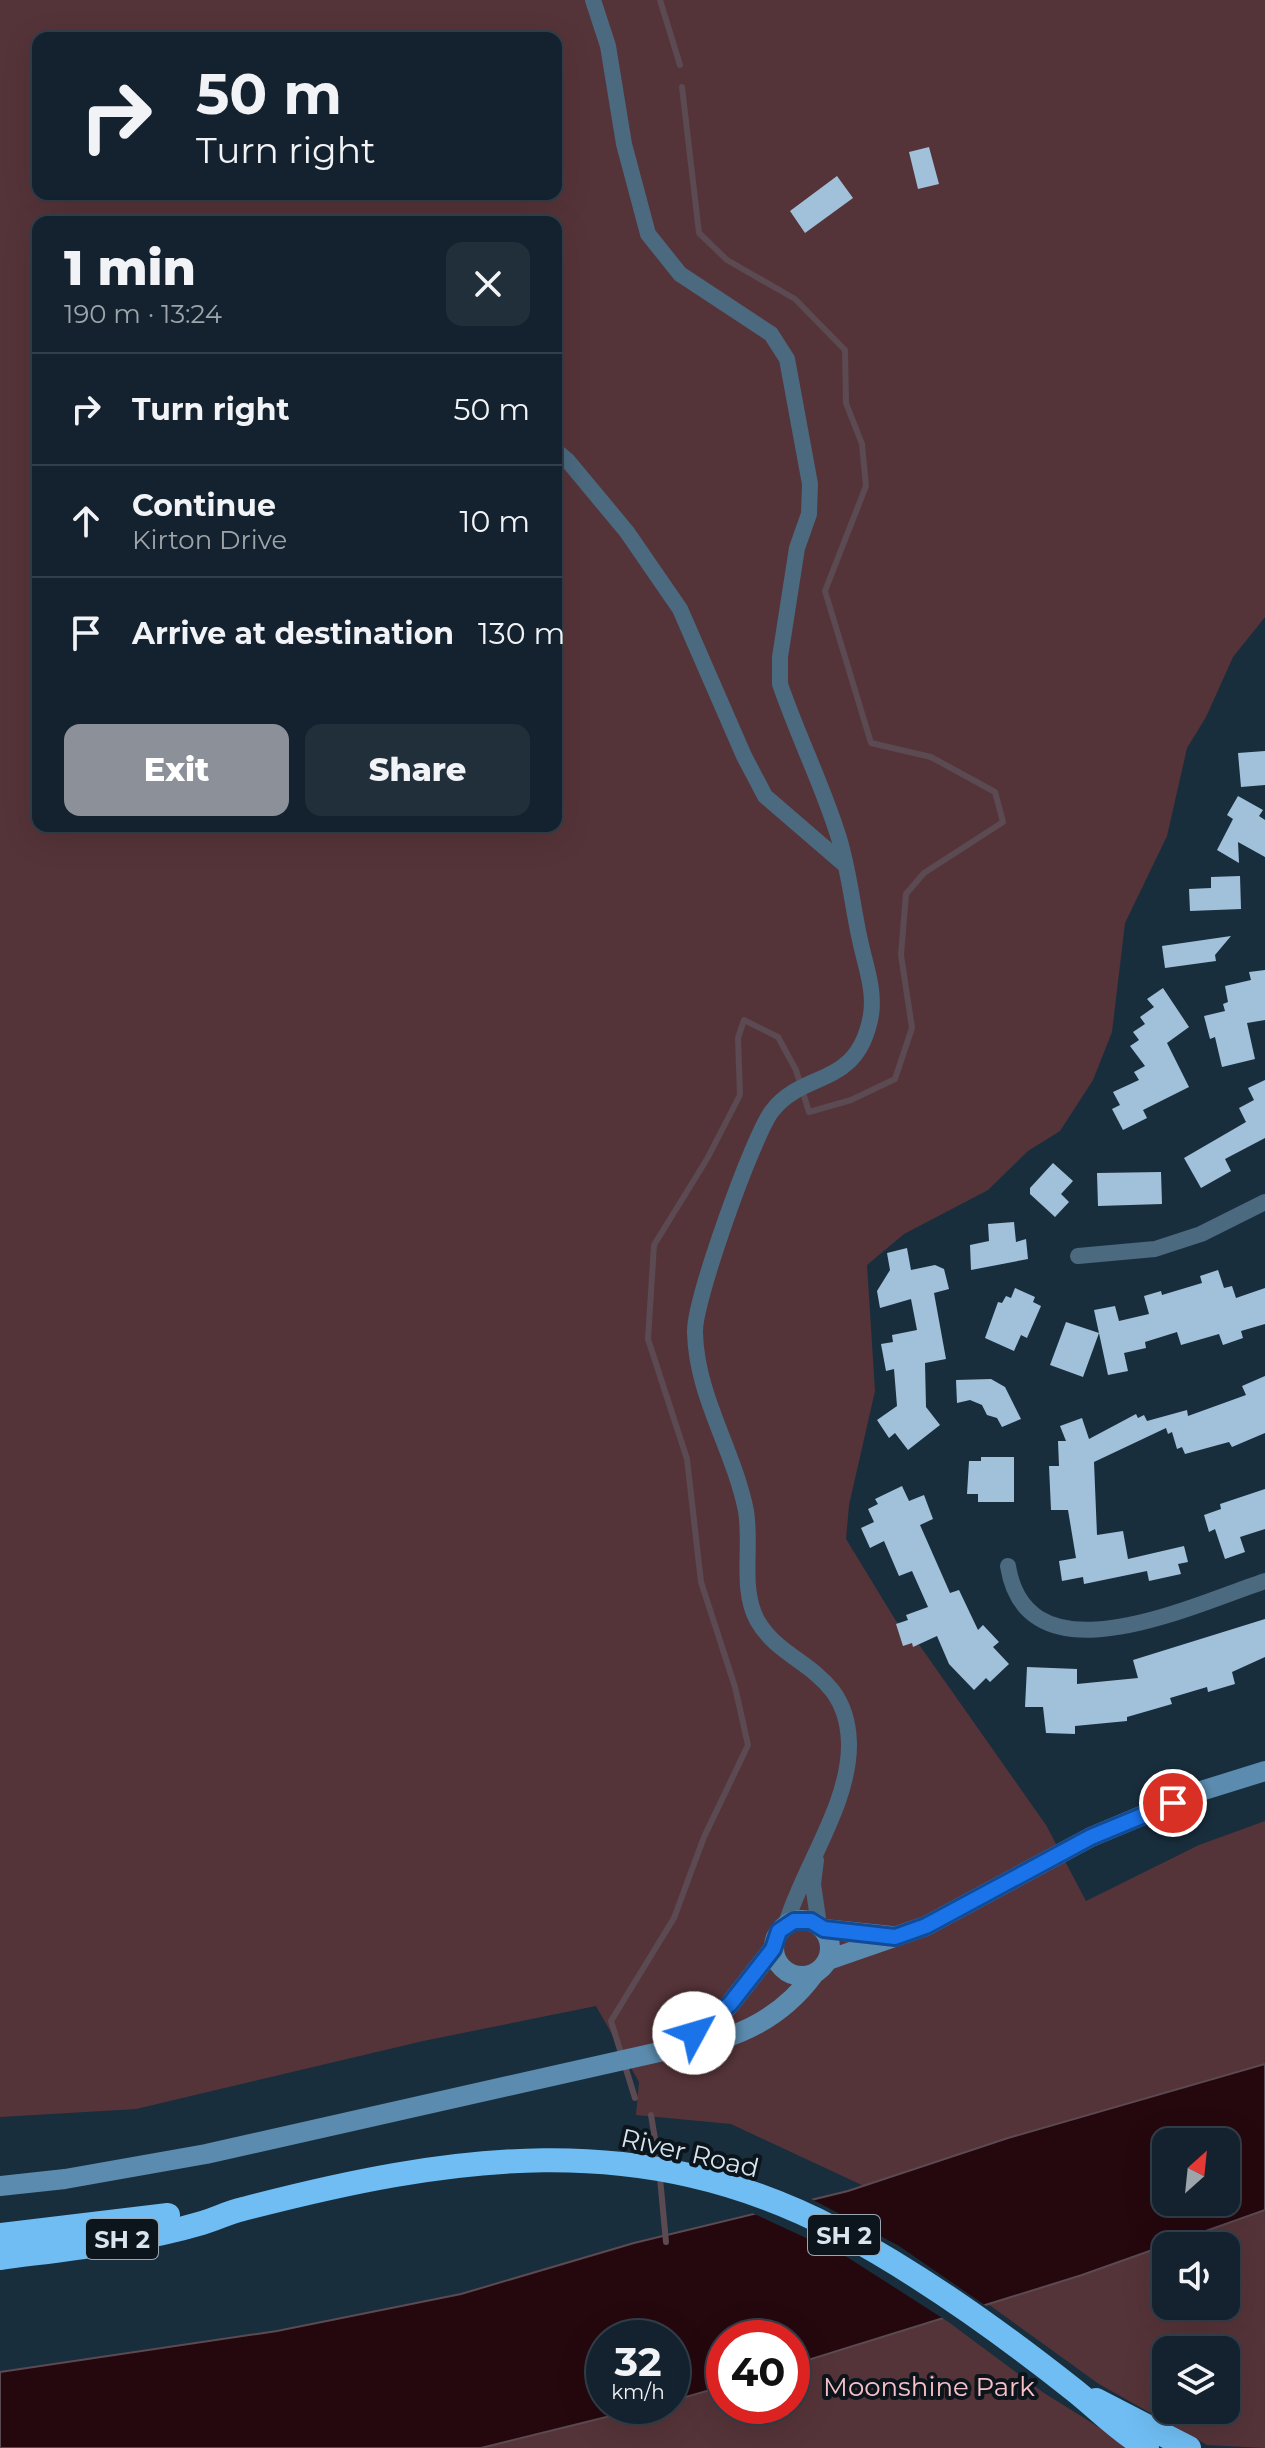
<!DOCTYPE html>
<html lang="en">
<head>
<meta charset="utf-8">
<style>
  :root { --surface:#13222e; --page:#202f3a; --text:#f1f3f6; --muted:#9da4aa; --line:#323f4a; --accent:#8c9099 }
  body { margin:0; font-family:Montserrat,sans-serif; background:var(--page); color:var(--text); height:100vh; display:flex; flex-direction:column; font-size:30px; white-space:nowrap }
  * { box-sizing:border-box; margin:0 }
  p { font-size:26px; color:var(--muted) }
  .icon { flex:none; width:44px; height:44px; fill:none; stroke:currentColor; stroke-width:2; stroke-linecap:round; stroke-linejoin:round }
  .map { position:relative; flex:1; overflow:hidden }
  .drawer { position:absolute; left:32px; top:216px; width:530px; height:616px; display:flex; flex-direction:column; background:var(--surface); border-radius:16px; box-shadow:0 8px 32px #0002,0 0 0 2px var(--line) }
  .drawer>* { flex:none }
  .top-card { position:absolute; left:32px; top:32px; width:530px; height:168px; border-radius:16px; box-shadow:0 8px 32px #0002,0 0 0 2px var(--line); background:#13222e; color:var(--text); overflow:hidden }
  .needle { width:52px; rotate:27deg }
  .buttons { position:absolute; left:1152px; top:2128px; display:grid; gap:16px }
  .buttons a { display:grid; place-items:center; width:88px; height:88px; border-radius:16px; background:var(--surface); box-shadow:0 8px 32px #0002,0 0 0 2px var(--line); font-size:40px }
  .speed { position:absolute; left:586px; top:2320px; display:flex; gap:16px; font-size:40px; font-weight:700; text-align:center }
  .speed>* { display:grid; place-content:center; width:104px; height:104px; border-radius:50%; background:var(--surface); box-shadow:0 8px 32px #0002,0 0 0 2px var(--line); line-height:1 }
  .speed small { font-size:20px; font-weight:400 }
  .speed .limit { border:12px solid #d22; background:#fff; color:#111 }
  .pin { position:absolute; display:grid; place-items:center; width:68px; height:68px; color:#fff; margin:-34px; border:4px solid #fff; border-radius:50%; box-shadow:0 2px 8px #0007 }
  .me { position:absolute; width:88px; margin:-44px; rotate:51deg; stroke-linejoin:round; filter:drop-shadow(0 0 6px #0008) }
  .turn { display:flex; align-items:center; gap:28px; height:168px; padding:0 32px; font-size:36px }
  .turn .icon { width:104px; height:104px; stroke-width:2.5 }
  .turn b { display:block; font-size:56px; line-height:68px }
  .round { display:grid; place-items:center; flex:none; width:84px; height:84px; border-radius:16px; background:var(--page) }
  .headline { display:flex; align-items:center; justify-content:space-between; height:136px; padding:0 32px }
  h1 { font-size:48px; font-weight:800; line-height:60px }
  .primary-button { display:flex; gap:16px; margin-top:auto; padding:16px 32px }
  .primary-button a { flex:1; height:92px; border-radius:16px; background:var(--accent); color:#fff; font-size:32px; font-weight:800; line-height:92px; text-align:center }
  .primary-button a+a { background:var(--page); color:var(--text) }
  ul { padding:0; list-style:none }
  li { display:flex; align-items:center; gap:24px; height:112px; padding:0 32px; border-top:2px solid var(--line) }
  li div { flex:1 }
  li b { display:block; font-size:30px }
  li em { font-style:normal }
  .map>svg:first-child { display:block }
  .green { fill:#553439; fill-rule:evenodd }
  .water { fill:#25080e; stroke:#5b4a52; stroke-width:2; fill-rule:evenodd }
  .pier { fill:#192e3d }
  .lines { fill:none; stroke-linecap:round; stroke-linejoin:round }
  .stream { stroke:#5b4a52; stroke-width:6 }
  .building { fill:#a1c1da }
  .street { stroke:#4b697f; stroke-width:16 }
  .secondary { stroke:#5b8bae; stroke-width:20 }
  .highway { stroke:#6fbdf3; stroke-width:24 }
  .route-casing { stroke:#114b97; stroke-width:20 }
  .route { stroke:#1a73e8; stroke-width:14 }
  .labels { text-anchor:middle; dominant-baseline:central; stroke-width:8; stroke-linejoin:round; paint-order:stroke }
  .shield { fill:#0c151c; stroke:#9ba7b0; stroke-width:2 }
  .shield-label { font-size:24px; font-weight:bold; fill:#d8e5ef }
  .street-label { font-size:26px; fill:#d8e5ef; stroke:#0c151c }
  .park-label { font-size:26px; fill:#f8c0c7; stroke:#0c151c }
</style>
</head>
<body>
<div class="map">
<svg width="1265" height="2448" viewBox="0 0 1265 2448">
  <rect width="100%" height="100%" fill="#192e3d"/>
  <path class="green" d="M 0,0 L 1265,0 L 1265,617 L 1233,657 L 1206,717 L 1187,748 L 1167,836 L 1125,923 L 1112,1032 L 1093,1080 L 1060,1131 L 1028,1151 L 988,1190 L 904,1234 L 867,1265 L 875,1391 L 849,1505 L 846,1539 L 896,1621 L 920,1646 L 1046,1825 L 1086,1901 L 1199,1845 L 1265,1821 L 1265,2064 L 1008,2138 L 864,2186 L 731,2124 L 636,2115 L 639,2082 L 596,2006 L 423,2041 L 136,2109 L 0,2117 ZM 38,38 L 556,38 L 556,194 L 38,194 ZM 38,222 L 556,222 L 556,826 L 38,826 Z
    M 1265,2210 L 1265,2448 L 1207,2445 L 1099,2384 L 988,2304 ZM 1166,2246 L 1226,2246 L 1226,2306 L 1166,2306 ZM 1166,2350 L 1226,2350 L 1226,2410 L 1166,2410 Z
    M 943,2318 L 1044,2393 L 1132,2448 L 481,2448 L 651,2406 L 672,2406 L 672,2401 L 724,2386 L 724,2406 L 792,2406 L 792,2365 Z"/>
  <path class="water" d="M 1265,2064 L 1265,2210 L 1082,2275 L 792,2365 L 792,2338 L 724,2338 L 724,2386 L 672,2401 L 672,2338 L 604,2338 L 604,2406 L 651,2406 L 481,2448 L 0,2448 L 0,2372 L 277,2331 L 461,2294 L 634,2243 L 848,2191 L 1008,2138 ZM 1166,2142 L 1226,2142 L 1226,2202 L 1166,2202 Z"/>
  <path class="pier" d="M 808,2197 L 899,2246 L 989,2308 L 947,2321 L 847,2257 L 748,2211 Z"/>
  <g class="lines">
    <path class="stream" d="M 660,0 L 680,65
      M 635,2098 L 611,2021 L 674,1918 L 704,1837 L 748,1745 L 735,1687 L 701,1582 L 687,1459 L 648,1339 L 654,1245 L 707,1159 L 740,1095 L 738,1038 L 744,1020 L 778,1037 L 796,1070 L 809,1112 L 851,1100 L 895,1079 L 912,1028 L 901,955 L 906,894 L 924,873 L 1003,822 L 995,792 L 931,757 L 871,743 L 825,591 L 866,486 L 862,444 L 846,403 L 845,350 L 795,299 L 727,260 L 699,233 L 682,87
      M 651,2115 L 659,2163
      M 660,2178 L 666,2242"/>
  </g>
  <path class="building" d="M 929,147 L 939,184 L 918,189 L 909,152 Z
    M 837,176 L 853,198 L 805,233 L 790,211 Z
    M 1265,751 L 1265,785 L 1241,787 L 1238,753 Z
    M 1238,796 L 1263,810 L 1259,816 L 1265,820 L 1265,857 L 1238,842 L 1239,863 L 1217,850 L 1233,819 L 1227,815 Z
    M 1240,876 L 1241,909 L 1190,911 L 1189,889 L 1211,888 L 1211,877 Z
    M 1231,936 L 1215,955 L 1216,961 L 1165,968 L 1162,946 Z
    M 1265,970 L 1265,1020 L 1247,1023 L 1255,1059 L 1222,1067 L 1215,1037 L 1210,1039 L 1204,1016 L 1225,1011 L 1223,1004 L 1228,1002 L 1225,986 L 1251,980 L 1249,972 Z
    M 1163,988 L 1189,1027 L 1167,1043 L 1189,1087 L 1143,1110 L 1147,1118 L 1123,1130 L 1112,1109 L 1120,1105 L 1113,1092 L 1139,1080 L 1134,1072 L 1145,1066 L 1130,1046 L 1139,1040 L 1133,1032 L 1145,1024 L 1140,1017 L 1154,1007 L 1147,999 Z
    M 1265,1080 L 1265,1138 L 1225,1159 L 1231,1171 L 1201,1188 L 1184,1158 L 1246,1122 L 1239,1108 L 1254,1100 L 1248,1088 Z
    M 1053,1163 L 1073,1181 L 1061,1194 L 1069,1202 L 1055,1217 L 1030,1194 L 1030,1188 Z
    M 1161,1172 L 1162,1204 L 1098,1206 L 1097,1173 Z
    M 1014,1222 L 1016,1242 L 1026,1239 L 1028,1259 L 971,1270 L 970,1245 L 989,1241 L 988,1224 Z
    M 907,1248 L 911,1270 L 935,1265 L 944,1269 L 949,1289 L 934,1293 L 946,1359 L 925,1363 L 926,1407 L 940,1425 L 908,1450 L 895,1433 L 889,1438 L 877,1420 L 897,1406 L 894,1369 L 886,1371 L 881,1344 L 893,1342 L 892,1335 L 917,1330 L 911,1299 L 880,1308 L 877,1291 L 890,1270 L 887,1253 Z
    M 1218,1270 L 1224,1288 L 1232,1286 L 1236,1298 L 1265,1288 L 1265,1324 L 1241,1331 L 1243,1338 L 1223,1345 L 1219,1334 L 1181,1345 L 1177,1332 L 1145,1342 L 1146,1348 L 1124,1353 L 1128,1371 L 1108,1375 L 1094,1310 L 1115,1306 L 1119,1321 L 1149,1314 L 1144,1296 L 1161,1291 L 1162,1295 L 1202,1283 L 1200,1276 Z
    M 1015,1288 L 1035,1297 L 1033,1302 L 1041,1306 L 1027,1338 L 1021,1335 L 1014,1351 L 985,1338 L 998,1302 L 1002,1303 L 1006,1296 L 1011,1298 Z
    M 1066,1322 L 1099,1333 L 1083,1377 L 1050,1365 Z
    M 1265,1376 L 1265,1433 L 1232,1447 L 1229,1442 L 1185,1454 L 1182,1447 L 1177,1449 L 1172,1432 L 1168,1434 L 1166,1428 L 1094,1462 L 1097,1535 L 1123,1531 L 1128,1559 L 1184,1546 L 1188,1562 L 1178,1564 L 1181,1574 L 1149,1581 L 1147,1571 L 1084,1584 L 1083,1577 L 1062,1581 L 1059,1561 L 1076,1558 L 1068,1510 L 1051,1510 L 1049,1466 L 1059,1466 L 1058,1441 L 1066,1441 L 1060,1426 L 1082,1418 L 1089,1439 L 1136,1414 L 1138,1418 L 1144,1415 L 1147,1421 L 1187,1410 L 1188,1416 L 1246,1395 L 1242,1386 Z
    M 991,1379 L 1005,1387 L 1021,1419 L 1002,1427 L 997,1418 L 987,1415 L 982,1405 L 970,1400 L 957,1403 L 956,1380 Z
    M 981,1457 L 1014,1457 L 1014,1502 L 978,1502 L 978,1494 L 967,1494 L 969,1461 L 981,1461 Z
    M 902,1486 L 909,1501 L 924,1495 L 933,1519 L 920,1525 L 950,1593 L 959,1590 L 978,1630 L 983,1625 L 999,1642 L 993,1647 L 1009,1664 L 990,1682 L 986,1678 L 974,1690 L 949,1664 L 937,1636 L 913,1647 L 912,1643 L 903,1646 L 896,1624 L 908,1620 L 906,1615 L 928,1607 L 912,1571 L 899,1576 L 884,1541 L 870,1548 L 861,1528 L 874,1522 L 868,1509 L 878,1504 L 875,1499 Z
    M 1265,1489 L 1265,1529 L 1240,1537 L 1245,1552 L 1225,1559 L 1215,1529 L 1209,1532 L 1204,1515 L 1221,1509 L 1220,1504 Z
    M 1265,1619 L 1265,1657 L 1232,1672 L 1235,1684 L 1208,1692 L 1207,1687 L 1170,1698 L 1172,1704 L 1127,1717 L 1127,1721 L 1075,1726 L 1075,1734 L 1046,1733 L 1043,1707 L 1025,1707 L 1027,1667 L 1077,1669 L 1077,1684 L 1138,1678 L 1133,1660 Z"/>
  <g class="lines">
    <path class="street" d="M 593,0 L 608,46 L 624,144 L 648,234 L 680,274 L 771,334 L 787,359 L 810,484 L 809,514 L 797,548 L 780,657 L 780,684 C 797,734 821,782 837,832 C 849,867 852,905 860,940 C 865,965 875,989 871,1015 C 858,1089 804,1069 772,1111 C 753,1136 694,1301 695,1332 C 696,1395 734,1450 746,1511 C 752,1546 740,1588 757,1620 C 783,1667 847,1667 849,1743 C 850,1804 803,1867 786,1924
      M 556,451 L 568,461 L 627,532 L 680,609 L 744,756 L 765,796 L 845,865
      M 1078,1256 L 1155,1249 L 1201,1234 L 1265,1202
      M 1008,1566 C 1027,1686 1195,1604 1265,1581
      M 816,1860 L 813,1884 L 819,1925"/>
    <path class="secondary" d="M774 1948a28 28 0 1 1 56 0a28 28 0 1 1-56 0Z
      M 824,1929 L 891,1936
      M 828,1960 L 926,1926 L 1091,1837 L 1201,1791 L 1265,1771
      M 675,2046 L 711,2022 L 730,2004 L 773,1949
      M 0,2186 L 65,2179 L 206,2154 L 668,2050 C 728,2043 778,2023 814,1974"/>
    <path class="highway" d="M 0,2235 L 168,2215
      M 0,2258 C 67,2249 138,2242 202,2223 C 216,2219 229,2212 243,2209 C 451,2155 639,2126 837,2230 C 918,2273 1002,2333 1074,2390 C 1099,2410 1119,2431 1147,2448
      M 1096,2400 L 1189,2448"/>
  </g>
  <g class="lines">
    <defs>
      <path id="route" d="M 694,2033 L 730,2004 L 773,1949 L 779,1931 L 794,1921 L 811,1921 L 824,1929 L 895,1937 L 926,1926 L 1091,1837 L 1173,1803"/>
    </defs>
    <use href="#route" class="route-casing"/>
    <use href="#route" class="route"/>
  </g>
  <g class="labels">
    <g class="shield">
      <rect x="808" y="2215" width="72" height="40" rx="6"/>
      <rect x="86" y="2219" width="72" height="40" rx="6"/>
    </g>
    <g class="shield-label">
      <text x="844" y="2235">SH 2</text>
      <text x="122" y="2239">SH 2</text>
    </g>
    <g class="street-label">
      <text transform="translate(690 2153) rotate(13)">River Road</text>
    </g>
    <g class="park-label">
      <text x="929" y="2387">Moonshine Park</text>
    </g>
  </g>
</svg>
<div class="buttons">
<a><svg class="needle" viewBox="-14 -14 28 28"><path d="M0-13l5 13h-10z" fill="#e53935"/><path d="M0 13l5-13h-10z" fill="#9da4aa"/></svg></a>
<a><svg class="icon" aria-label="sound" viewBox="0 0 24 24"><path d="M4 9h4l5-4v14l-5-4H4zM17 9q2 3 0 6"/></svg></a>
<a><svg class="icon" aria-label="layers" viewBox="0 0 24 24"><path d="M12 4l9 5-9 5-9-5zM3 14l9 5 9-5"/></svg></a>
</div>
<div class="speed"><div>32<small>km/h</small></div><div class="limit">40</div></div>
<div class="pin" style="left:1173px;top:1803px;background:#d93025"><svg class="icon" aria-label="arrive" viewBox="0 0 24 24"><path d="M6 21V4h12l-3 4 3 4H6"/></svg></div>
<svg class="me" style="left:694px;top:2033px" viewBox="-20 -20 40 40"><circle r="19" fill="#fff"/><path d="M0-13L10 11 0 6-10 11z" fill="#1a73e8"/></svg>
<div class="top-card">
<div class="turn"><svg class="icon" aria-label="right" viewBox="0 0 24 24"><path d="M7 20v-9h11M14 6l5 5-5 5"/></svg><div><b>50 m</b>Turn right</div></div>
</div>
<section class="drawer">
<div class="headline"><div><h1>1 min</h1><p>190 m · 13:24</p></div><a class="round"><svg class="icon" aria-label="close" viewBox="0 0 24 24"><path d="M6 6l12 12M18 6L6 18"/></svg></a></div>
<ul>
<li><svg class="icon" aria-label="right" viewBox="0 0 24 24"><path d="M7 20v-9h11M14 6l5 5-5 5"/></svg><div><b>Turn right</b></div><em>50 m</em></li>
<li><svg class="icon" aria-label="ahead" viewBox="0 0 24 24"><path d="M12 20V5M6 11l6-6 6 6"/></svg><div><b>Continue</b><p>Kirton Drive</p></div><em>10 m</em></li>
<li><svg class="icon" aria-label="arrive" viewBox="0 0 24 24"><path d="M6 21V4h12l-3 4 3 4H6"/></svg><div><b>Arrive at destination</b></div><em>130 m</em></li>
</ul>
<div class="primary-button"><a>Exit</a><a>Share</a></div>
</section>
</div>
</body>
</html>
